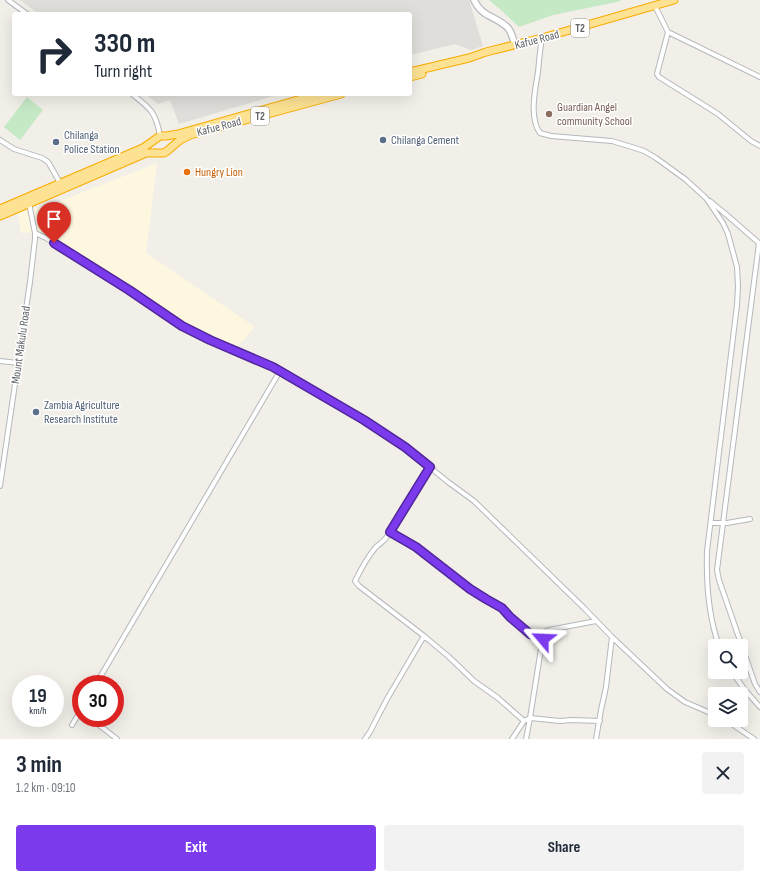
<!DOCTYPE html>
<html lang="en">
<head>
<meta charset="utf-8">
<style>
  :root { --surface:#fff; --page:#f2f2f3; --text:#1f2937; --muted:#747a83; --accent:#7c3aed }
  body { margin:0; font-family:"Sofia Sans Condensed",sans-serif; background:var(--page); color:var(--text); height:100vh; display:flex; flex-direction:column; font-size:15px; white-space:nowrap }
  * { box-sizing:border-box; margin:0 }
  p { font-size:13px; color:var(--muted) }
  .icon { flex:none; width:22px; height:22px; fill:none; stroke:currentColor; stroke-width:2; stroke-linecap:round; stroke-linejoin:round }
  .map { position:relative; height:739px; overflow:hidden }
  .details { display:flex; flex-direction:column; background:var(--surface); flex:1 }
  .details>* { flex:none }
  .banner { position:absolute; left:12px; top:12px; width:400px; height:84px; border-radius:4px; box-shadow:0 4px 16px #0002; background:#fff; color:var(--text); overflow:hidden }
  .controls { position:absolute; left:708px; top:639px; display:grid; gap:8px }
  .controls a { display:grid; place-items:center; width:40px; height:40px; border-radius:4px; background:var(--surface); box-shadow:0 4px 16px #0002; font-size:20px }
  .speed { position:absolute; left:12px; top:675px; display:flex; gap:8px; font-size:20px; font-weight:700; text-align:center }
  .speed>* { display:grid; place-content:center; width:52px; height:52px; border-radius:50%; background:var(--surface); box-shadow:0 4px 16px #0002; line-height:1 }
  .speed small { font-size:10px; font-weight:400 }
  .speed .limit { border:6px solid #d22; background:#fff; color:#111 }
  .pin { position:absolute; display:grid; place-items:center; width:34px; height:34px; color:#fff; margin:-41px -17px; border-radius:50% 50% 50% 0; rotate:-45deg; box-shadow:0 0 4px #0007 }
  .pin .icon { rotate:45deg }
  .me { position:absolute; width:44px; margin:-22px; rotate:296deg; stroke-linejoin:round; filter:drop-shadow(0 0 3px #0008) }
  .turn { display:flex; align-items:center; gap:14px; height:84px; padding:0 16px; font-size:18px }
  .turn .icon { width:52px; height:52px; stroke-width:2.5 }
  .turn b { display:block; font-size:28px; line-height:34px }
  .round { display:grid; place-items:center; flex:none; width:42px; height:42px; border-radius:4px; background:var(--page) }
  .overview { display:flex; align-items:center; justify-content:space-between; height:68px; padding:0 16px }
  h1 { font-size:24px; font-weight:700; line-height:30px }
  .primary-button { display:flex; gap:8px; margin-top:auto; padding:8px 16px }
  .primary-button a { flex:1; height:46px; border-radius:4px; background:var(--accent); color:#fff; font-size:16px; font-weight:700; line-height:46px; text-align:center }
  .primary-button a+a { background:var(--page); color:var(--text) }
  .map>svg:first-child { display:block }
  .commercial { fill:#fef7e0 }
  .industrial { fill:#e0deda }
  .green { fill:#c5e8c5 }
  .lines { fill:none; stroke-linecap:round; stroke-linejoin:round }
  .street-casing { stroke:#b5b8bc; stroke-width:6 }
  .secondary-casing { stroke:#b6babf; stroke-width:8 }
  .highway-casing { stroke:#f9ab00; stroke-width:9 }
  .street { stroke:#fff; stroke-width:4 }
  .secondary { stroke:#fff; stroke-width:5.5 }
  .highway { stroke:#fde293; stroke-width:7 }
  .route-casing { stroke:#51269a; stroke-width:10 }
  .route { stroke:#7c3aed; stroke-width:7 }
  .education-dot { fill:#8d6e63; stroke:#fff; stroke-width:1.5 }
  .service-dot { fill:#5c6f8a; stroke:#fff; stroke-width:1.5 }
  .food-dot { fill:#e8710a; stroke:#fff; stroke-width:1.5 }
  .labels { text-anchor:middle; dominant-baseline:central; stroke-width:3; stroke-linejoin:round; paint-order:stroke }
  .shield { fill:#fff; stroke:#8f9295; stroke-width:1 }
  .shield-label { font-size:11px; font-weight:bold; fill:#5f6368 }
  .street-label { font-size:12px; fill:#5f6368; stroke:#fff }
  .education-label { font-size:12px; fill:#785e54; stroke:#fff; text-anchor:start }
  .service-label { font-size:12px; fill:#4e5e75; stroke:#fff; text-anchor:start }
  .food-label { font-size:12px; fill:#c56008; stroke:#fff; text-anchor:start }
</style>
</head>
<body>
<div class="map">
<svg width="760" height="739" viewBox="0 0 760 739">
  <rect width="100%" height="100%" fill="#f1efe8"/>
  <path class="commercial" d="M 157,163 L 146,253 L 255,327 L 236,348 L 182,323 L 112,277 L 40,232 L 21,233 L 18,212 L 53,204 Z"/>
  <path class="industrial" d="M 20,0 L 469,0 L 483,46 L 471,50 L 455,44 L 410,55 L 410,14 L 39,14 Z
    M 145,94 L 280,94 L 179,124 L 170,100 L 158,104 Z"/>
  <path class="green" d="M 489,0 L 622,0 L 617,2 L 553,15 L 519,27 L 503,12 Z
    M 27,97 L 43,110 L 20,140 L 4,127 Z"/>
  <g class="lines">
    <defs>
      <path id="street" d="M 8,0 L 27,14
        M 655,6 L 668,32 L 760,77
        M 668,32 L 658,70 L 657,74 L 659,77 L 718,114 L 751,141 L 760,146
        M 542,38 C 540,50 539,61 538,72 C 535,90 529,118 540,133 L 551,136 L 612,141 L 635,148 L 644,151 L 656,158 L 685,179 L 706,198 L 723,223 L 728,234 L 737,267 L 738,286 L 737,305 L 707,551 C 706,583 708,615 719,646
        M 132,94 C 150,108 156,112 160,136
        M 0,140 L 14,149 L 42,158 L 48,162 L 51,167 L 60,183
        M 710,201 L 728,216 L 760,244
        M 35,233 L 46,238 L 129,290 L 181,325 L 210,340 L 273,367 L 364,420 L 405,447 L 448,482 L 474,501 L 584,608 L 612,637 L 667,689 L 685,702 L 715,715
        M 759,243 L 717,570 L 719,580 L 755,684 L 760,692
        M 0,361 L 18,363
        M 430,467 L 386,538 C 383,542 379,544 376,547 C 367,557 361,569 355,581 L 359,586 L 424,636 L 448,656 L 474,681 L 498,698 L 524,721 L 530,718 L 543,636 L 545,632 L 549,630 L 596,621
        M 0,486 L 30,282 L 35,239 L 35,233 L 29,203
        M 711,523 L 727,523 L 750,519
        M 391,532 L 416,547 L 470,589 L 486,599 L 502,608 L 510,617 L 530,634 L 543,639
        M 732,672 L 745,690 L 760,707
        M 96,684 L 280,371
        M 90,718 L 117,739
        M 726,720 L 754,739
        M 72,725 L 81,710
        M 365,739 L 370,732 L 375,722 L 387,699 L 424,636
        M 512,739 L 524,721
        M 526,739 L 530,718 L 560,721 L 572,720 L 600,721
        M 596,739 L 601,710 L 606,687 L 612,637"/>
      <path id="secondary" d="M 474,0 C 482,18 497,16 508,28 C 512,33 513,39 515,45"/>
      <path id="highway" d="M 410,72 L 469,58 L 486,52 L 542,38 L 674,0
        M 410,77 L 422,74
        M 0,209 L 143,148 L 160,136 L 166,136 L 178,134 L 319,94
        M 0,216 L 146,153 L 164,153 L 167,151 L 180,140 L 190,135 L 341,94"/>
    </defs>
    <use href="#street" class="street-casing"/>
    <use href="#secondary" class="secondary-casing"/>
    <use href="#highway" class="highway-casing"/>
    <use href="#street" class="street"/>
    <use href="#secondary" class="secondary"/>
    <use href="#highway" class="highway"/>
  </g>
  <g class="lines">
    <defs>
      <path id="route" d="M 54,243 L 129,290 L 182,326 L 210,340 L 273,367 L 364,420 L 405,447 L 430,467 L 390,532 L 416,547 L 470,589 L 486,599 L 502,608 L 510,617 L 530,634 L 543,639"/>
    </defs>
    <use href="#route" class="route-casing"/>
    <use href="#route" class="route"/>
  </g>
  <circle class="education-dot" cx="549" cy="114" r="4"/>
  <g class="service-dot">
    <circle cx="383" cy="140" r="4"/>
    <circle cx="56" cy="142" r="4"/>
    <circle cx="36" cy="412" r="4"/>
  </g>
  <circle class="food-dot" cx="187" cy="172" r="4"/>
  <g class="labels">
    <g class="shield">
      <rect x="571" y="19" width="18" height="18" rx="3"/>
      <rect x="251" y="107" width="18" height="18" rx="3"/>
    </g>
    <g class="shield-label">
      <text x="580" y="28">T2</text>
      <text x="260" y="116">T2</text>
    </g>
    <g class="street-label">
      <text transform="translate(537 40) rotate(-15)">Kafue Road</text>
      <text transform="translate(219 127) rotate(-15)">Kafue Road</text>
      <text transform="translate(21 345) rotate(-82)">Mount Makulu Road</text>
    </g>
    <g class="education-label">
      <text x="557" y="107">Guardian Angel<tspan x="557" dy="14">community School</tspan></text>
    </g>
    <g class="service-label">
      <text x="64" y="135">Chilanga<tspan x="64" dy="14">Police Station</tspan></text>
      <text x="391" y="140">Chilanga Cement</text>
      <text x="44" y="405">Zambia Agriculture<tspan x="44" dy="14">Research Institute</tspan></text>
    </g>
    <g class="food-label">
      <text x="195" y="172">Hungry Lion</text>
    </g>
  </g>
</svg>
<div class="controls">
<a><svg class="icon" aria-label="search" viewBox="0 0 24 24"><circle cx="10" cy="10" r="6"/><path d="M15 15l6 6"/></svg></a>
<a><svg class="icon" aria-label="layers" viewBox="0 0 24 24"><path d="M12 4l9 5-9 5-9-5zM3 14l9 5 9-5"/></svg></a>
</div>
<div class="speed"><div>19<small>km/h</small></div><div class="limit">30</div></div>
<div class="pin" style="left:54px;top:243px;background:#d93025"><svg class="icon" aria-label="arrive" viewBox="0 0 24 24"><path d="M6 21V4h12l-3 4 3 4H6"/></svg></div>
<svg class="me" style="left:543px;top:639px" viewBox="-20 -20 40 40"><path d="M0-17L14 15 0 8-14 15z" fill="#7c3aed" stroke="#fff" stroke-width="4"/></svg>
<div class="banner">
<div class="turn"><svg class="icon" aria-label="right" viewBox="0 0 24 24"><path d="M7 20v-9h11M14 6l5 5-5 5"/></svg><div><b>330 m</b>Turn right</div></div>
</div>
</div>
<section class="details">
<div class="overview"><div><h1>3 min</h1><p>1.2 km · 09:10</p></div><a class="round"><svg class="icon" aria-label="close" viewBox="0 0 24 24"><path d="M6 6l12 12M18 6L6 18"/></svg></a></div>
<div class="primary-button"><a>Exit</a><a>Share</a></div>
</section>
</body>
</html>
